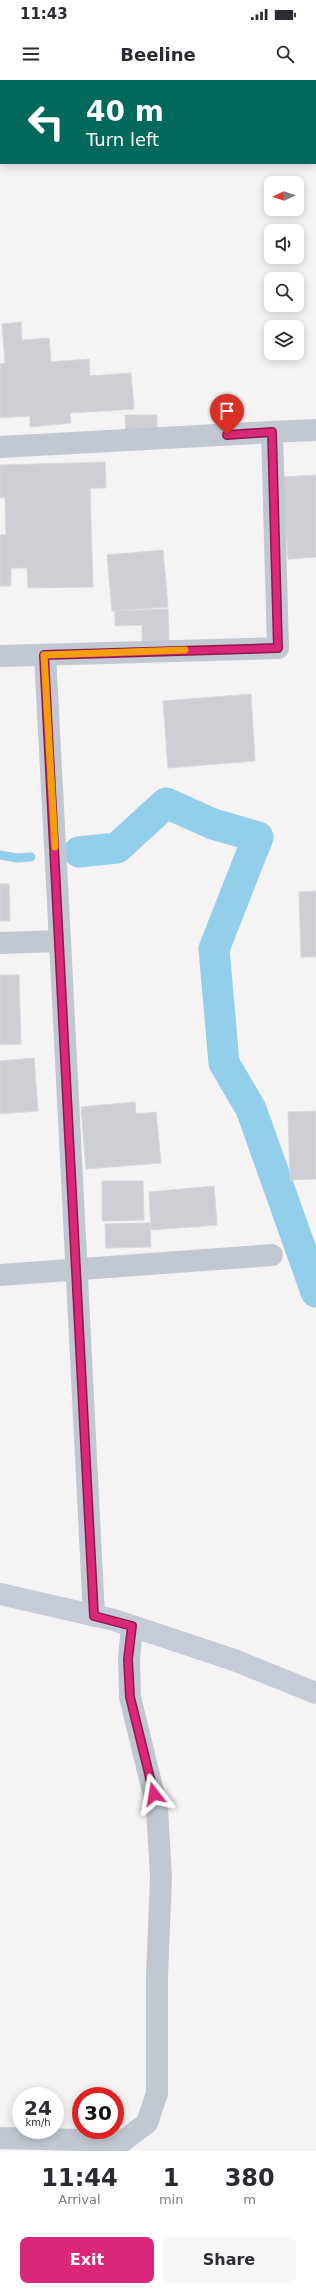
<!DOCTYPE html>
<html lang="en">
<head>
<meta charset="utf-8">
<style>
  :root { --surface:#fff; --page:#f7f7f7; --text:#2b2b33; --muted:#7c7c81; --accent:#db2777 }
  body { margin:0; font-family:"DejaVu Sans",sans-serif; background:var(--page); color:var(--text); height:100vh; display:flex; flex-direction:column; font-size:15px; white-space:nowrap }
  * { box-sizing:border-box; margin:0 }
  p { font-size:13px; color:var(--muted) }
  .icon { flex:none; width:22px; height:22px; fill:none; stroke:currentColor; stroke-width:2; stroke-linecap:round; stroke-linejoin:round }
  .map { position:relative; height:2071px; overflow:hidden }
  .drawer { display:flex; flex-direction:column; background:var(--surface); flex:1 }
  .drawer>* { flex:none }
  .guide { position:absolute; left:0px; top:0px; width:316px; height:84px; box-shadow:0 2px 10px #0003; background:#00695c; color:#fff; overflow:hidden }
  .needle { width:26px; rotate:267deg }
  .fabs { position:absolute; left:264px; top:96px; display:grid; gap:8px }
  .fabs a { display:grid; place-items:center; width:40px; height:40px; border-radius:8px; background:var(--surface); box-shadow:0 2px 10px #0003; font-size:20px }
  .speed { position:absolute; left:12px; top:2007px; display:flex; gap:8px; font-size:20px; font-weight:700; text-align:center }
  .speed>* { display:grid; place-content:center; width:52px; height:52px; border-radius:50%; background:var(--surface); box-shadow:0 2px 10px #0003; line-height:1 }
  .speed small { font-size:10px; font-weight:400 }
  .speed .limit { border:6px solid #d22; background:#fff; color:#111 }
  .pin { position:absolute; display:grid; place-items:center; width:34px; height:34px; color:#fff; margin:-41px -17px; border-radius:50% 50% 50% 0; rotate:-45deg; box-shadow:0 0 4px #0007 }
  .pin .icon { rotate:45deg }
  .me { position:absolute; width:44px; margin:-22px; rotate:346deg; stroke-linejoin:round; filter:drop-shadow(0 0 3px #0008) }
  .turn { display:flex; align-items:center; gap:14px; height:84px; padding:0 20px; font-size:18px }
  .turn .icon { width:52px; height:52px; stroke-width:2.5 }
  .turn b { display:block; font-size:28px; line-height:34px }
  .eta { display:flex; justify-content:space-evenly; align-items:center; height:68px; text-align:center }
  .eta b { font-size:24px; font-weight:700; line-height:28px }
  .cta { display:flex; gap:8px; margin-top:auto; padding:8px 20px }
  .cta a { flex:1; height:46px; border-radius:8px; background:var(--accent); color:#fff; font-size:16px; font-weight:700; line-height:46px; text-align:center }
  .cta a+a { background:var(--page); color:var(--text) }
  .status { display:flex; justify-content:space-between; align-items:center; height:28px; padding:0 20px; background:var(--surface); direction:ltr }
  .status svg { height:11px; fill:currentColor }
  header { display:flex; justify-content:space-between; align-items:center; height:52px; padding:0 20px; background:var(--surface); font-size:18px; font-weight:700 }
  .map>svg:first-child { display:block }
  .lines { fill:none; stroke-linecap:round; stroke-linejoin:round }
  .stream { stroke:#93cfeb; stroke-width:9 }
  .canal { stroke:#93cfeb; stroke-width:31 }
  .building { fill:#cdcfd5; stroke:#d7d8de }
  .minor { stroke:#c1c8d1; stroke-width:22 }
  .secondary { stroke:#c5ccd8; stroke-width:22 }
  .route-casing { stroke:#8e194d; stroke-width:10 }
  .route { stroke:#db2777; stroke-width:7 }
  .slow { stroke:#f59e0b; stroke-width:7 }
</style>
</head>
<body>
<div class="status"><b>11:43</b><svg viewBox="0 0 49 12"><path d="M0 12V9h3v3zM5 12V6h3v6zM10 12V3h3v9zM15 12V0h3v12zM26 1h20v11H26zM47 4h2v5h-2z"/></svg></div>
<header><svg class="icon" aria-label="menu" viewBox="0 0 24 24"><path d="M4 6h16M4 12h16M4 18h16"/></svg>Beeline<svg class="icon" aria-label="search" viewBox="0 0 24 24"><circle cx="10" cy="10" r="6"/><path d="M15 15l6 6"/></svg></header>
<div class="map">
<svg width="316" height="2071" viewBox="0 0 316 2071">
  <rect width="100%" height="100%" fill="#f5f3f3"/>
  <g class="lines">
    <path class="stream" d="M 0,775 L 17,778 L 31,777"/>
    <path class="canal" d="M 79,772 L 117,768 L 166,723 L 213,744 L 258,757 L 214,869 L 224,983 L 251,1029 L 316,1212"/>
  </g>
  <path class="building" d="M 21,242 L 22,260 L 49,258 L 51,282 L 89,279 L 90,296 L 131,293 L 134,329 L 70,333 L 71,343 L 30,347 L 30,336 L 0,338 L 0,284 L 5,283 L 2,244 Z
    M 125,335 L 157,335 L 157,352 L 126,353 Z
    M 105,382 L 106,408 L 90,408 L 93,507 L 28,508 L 27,488 L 11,488 L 11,506 L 0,506 L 0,455 L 6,455 L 5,418 L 0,418 L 0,385 Z
    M 316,395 L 316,477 L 288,479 L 282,397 Z
    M 163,470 L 168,527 L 112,531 L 107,475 Z
    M 168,529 L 169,561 L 142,562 L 142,545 L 115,546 L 115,531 Z
    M 251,614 L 255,681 L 168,688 L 163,621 Z
    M 0,804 L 9,804 L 10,841 L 0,841 Z
    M 316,811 L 316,877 L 301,877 L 299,812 Z
    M 0,895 L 19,895 L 21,964 L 0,965 Z
    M 34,978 L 38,1031 L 0,1034 L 0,981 Z
    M 135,1022 L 136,1034 L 156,1032 L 161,1083 L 86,1089 L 81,1027 Z
    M 316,1031 L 316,1099 L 290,1100 L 288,1032 Z
    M 102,1101 L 143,1101 L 144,1140 L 102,1141 Z
    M 214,1106 L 217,1145 L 151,1150 L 149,1112 Z
    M 150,1143 L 151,1167 L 106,1168 L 105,1144 Z"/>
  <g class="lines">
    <path class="minor" d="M 272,352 L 316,350
      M 0,367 L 272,352 L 278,568 L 0,576
      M 45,575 L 60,861
      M 0,863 L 60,861 L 94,1536
      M 0,1195 L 272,1175
      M 0,2058 L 123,2061 L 147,2043 L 157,2013 L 157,1896 L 161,1797 L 157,1728 L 130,1617 L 129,1579 L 132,1546"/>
    <path class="secondary" d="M 0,1514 L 114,1540 L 234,1580 L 316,1613"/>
  </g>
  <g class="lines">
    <defs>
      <path id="route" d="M 154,1714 L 130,1617 L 128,1579 L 132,1546 L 94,1536 L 44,575 L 278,568 L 272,352 L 227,355"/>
    </defs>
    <use href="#route" class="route-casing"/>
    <use href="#route" class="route"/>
    <path class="slow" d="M 55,767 L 44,575 L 185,570"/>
  </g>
</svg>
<div class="fabs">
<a><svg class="needle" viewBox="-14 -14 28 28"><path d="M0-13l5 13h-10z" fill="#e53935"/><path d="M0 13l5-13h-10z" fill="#7c7c81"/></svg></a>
<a><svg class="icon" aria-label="sound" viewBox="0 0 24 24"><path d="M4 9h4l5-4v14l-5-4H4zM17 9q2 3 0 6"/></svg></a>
<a><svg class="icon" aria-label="search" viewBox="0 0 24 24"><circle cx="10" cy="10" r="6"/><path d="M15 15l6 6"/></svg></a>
<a><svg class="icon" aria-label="layers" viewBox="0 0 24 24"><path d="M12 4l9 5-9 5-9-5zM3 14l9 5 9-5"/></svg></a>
</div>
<div class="speed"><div>24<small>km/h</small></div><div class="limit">30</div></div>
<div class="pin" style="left:227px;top:355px;background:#d93025"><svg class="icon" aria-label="arrive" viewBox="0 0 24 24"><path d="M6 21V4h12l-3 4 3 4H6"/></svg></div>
<svg class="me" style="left:154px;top:1714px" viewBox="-20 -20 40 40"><path d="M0-17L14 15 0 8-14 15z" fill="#db2777" stroke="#fff" stroke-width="4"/></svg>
<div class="guide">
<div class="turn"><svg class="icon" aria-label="left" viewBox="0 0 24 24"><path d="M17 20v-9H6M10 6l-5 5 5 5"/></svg><div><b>40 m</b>Turn left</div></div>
</div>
</div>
<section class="drawer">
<div class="eta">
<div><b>11:44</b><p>Arrival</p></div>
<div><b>1</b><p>min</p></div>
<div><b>380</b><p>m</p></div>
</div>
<div class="cta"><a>Exit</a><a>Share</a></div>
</section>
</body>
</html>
